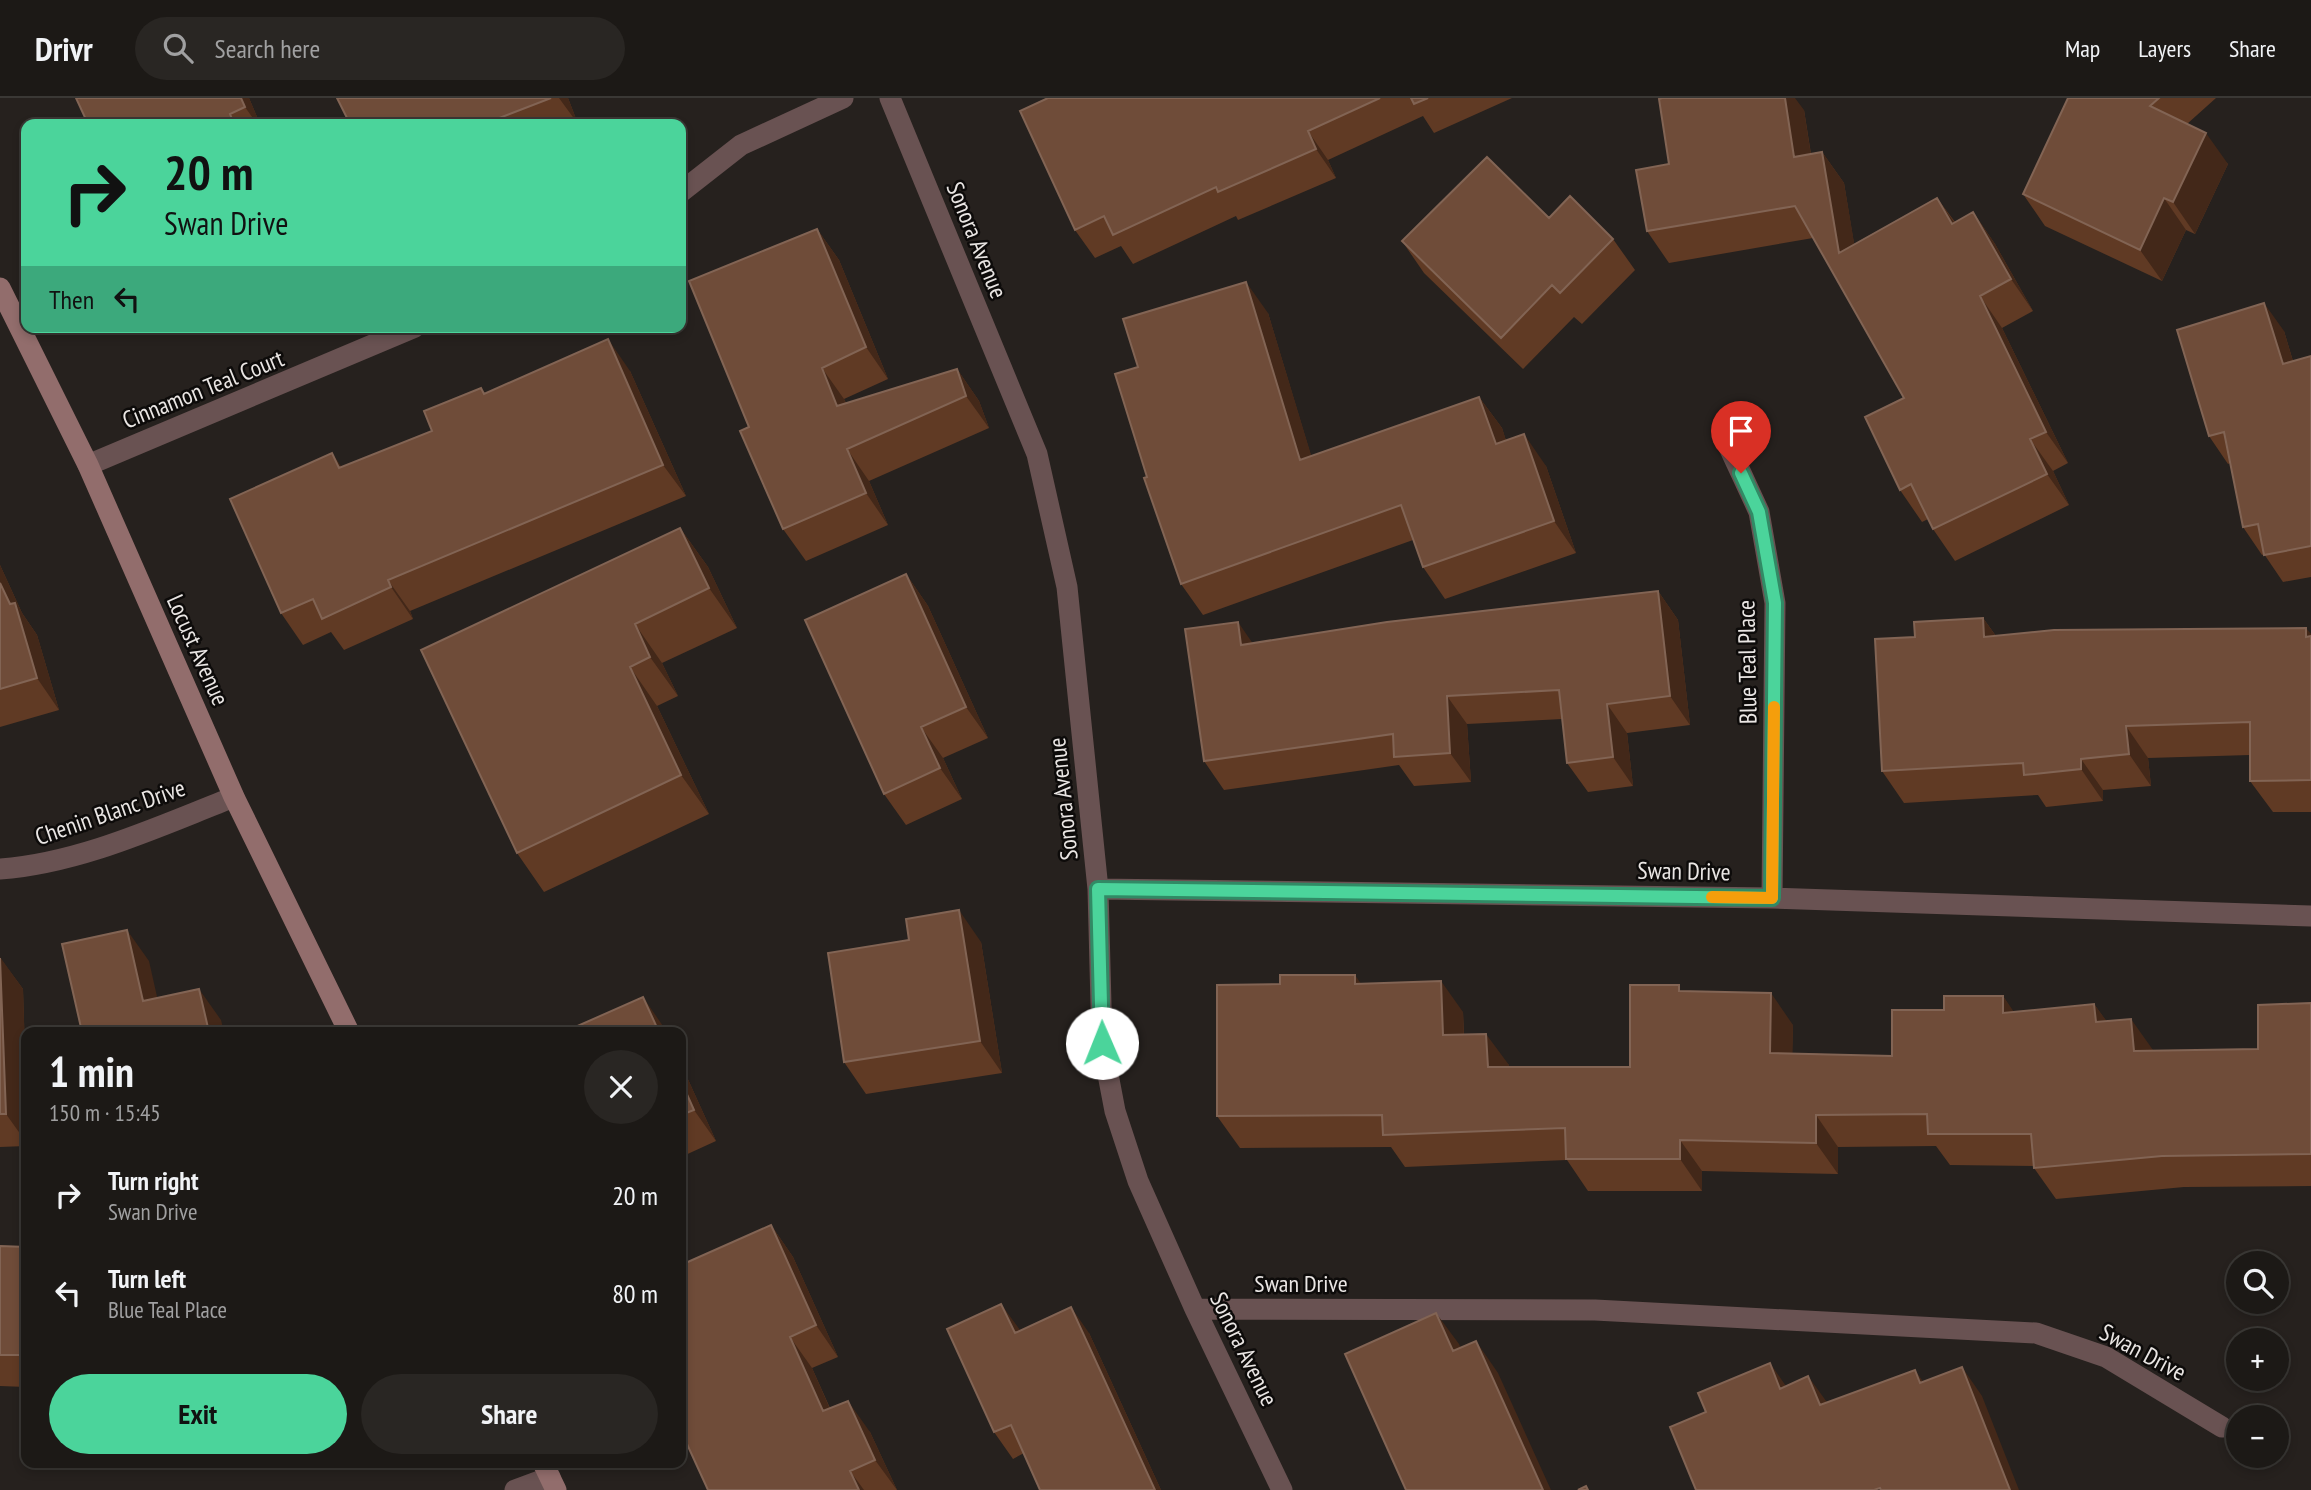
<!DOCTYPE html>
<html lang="en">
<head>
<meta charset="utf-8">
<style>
  :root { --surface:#1c1916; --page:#292623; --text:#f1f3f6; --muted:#a0a0a1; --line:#3a3835; --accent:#4bd49b }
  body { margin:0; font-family:"PT Sans Narrow",sans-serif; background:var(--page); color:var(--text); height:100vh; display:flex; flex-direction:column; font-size:26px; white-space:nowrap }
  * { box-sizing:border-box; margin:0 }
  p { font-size:23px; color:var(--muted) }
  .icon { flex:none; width:38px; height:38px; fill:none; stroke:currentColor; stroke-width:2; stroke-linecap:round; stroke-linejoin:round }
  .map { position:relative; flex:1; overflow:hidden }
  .sheet { position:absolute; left:21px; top:929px; width:665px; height:441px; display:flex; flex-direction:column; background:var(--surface); border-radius:14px; box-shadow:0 4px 10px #0003,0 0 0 2px var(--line) }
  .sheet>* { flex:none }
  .guide { position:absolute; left:21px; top:21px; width:665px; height:214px; border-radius:14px; box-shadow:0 4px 10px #0003,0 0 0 2px var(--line); background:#4bd49b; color:#111; overflow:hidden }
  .fabs { position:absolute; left:2226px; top:1153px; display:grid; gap:14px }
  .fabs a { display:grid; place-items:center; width:63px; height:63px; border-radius:50%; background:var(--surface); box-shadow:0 4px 10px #0003,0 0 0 2px var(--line); font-size:35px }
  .pin { position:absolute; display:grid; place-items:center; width:60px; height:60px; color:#fff; margin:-72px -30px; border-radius:50% 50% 50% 0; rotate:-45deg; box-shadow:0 0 7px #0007 }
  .pin .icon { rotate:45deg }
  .me { position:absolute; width:77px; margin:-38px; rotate:359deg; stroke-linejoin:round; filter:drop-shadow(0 0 5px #0008) }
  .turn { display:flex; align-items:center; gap:24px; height:147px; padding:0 28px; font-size:32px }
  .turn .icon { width:91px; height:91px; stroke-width:2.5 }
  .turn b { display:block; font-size:49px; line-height:60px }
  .then { display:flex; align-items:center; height:66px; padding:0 28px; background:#0003; gap:14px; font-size:26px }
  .round { display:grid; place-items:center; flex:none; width:74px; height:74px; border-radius:37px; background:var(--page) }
  .overview { display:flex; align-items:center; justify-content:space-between; height:119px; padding:0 28px }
  h1 { font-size:42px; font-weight:700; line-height:52px }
  .primary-button { display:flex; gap:14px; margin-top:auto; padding:14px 28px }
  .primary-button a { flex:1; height:80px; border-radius:42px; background:var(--accent); color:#111; font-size:28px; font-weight:700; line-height:80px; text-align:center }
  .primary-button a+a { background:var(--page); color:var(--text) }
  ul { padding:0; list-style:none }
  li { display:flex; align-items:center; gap:21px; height:98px; padding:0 28px }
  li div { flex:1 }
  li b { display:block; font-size:26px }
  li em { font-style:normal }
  header { display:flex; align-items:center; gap:42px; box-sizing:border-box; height:98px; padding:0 35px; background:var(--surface); border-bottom:2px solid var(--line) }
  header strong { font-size:33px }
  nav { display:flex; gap:38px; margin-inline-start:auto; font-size:24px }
  .search { width:490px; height:63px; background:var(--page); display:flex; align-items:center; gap:18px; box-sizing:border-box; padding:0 24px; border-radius:38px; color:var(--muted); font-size:26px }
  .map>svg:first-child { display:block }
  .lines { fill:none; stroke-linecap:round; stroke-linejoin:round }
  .street { stroke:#695252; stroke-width:21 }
  .secondary { stroke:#926d6c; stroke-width:21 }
  .wall { fill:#603a24 }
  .shaded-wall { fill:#432819 }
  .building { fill:#6f4c39; stroke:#826454; stroke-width:2 }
  .route-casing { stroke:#318a65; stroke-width:18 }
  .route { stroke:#4bd49b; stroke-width:12 }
  .slow { stroke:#f59e0b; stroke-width:12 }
  .labels { text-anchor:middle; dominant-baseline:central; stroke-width:5; stroke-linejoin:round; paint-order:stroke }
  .street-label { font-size:24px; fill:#eae6e4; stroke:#0d0b0a }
</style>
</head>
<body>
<header>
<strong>Drivr</strong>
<div class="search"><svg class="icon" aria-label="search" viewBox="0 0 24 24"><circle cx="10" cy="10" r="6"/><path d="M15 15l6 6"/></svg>Search here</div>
<nav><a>Map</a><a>Layers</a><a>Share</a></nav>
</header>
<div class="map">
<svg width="2311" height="1392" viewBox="0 0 2311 1392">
  <rect width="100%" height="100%" fill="#26211e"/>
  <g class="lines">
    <path class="street" d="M 890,0 L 1037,356 L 1067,489 L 1098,791 L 1102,945 L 1115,1013 L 1138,1083 L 1195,1211 L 1282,1392
      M 681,94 L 741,47 L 843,0
      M 1723,336 L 1759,414 L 1775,505 L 1772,800
      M 88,367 L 415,229
      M 0,771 C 81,765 159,728 234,699
      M 1098,791 L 1772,800 L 2311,818
      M 1195,1211 L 1595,1212 L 2036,1235 L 2106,1259 L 2222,1329
      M 515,1392 L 550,1379"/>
    <path class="secondary" d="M 0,190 L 88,367 L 234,699 L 349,934
      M 543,1365 L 556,1392"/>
  </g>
  <path class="wall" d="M 249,0 L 260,26 L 88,26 Z
    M 337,0 L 568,0 L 578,26 L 350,26 Z
    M 1048,0 L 1512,0 L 1434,35 L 1423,18 L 1328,62 L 1336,80 L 1238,122 L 1236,118 L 1133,166 L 1121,148 L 1095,160 L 1075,132 Z
    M 2068,0 L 2216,0 L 2187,26 L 2228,66 L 2195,136 L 2186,132 L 2162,183 L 2045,128 L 2023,96 Z
    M 1804,12 L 1811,56 L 1822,54 L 1844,85 L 1854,146 L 1937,100 L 1955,124 L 1973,114 L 1995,146 L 2033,213 L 2002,230 L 2068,365 L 2053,373 L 2069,407 L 1955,463 L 1933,431 L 1928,421 L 1922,424 L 1900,392 L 1904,300 L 1813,140 L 1669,165 L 1647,133 L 1669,66 Z
    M 1549,120 L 1613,141 L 1635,172 L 1582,226 L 1574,219 L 1523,271 L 1424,175 L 1402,143 Z
    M 817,131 L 839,162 L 888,281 L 844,301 L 846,305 L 957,271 L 979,303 L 989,330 L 869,383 L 888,427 L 806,463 L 783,431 L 749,329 Z
    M 1268,215 L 1311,358 L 1479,299 L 1502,330 L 1506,343 L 1546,368 L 1576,455 L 1445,501 L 1423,469 L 1413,442 L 1203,517 L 1181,486 L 1138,269 Z
    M 2284,233 L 2293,263 L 2311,258 L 2311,479 L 2283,484 L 2264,456 L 2262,457 L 2243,429 L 2230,365 L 2228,366 L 2209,338 Z
    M 630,273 L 686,398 L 410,513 L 413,521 L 344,552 L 331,534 L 303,547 L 281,515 L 342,369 L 432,333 L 485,296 Z
    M 680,430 L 708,469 L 737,530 L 662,565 L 678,598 L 657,608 L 709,716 L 544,794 L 517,755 Z
    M 0,467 L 22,515 L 37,537 L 59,612 L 0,629 Z
    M 906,476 L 928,508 L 988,640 L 943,660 L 962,701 L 906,727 L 884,696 Z
    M 1658,493 L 1678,522 L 1690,627 L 1627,635 L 1633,688 L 1588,694 L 1567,665 L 1562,621 L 1467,626 L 1471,684 L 1414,688 L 1399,667 L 1224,692 L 1204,663 L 1253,545 Z
    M 1983,520 L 1996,538 L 2311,536 L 2311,714 L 2273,714 L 2250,683 L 2250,657 L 2148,660 L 2151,688 L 2103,692 L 2103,703 L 2046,709 L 2038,697 L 1904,705 L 1882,673 L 1915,539 Z
    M 909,842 L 981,844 L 1002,975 L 866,996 L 844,964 Z
    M 0,860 L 23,891 L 26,986 L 26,1048 L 0,1049 Z
    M 1280,886 L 1361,886 L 1463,914 L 1464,937 L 1509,967 L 1509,969 L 1630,969 L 1683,893 L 1793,927 L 1792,955 L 1892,958 L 1944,912 L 2003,898 L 2013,914 L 2094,906 L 2106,923 L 2154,953 L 2258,951 L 2311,905 L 2311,1088 L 2184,1089 L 2056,1101 L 2034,1070 L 2034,1068 L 1950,1067 L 1936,1048 L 1838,1049 L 1838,1076 L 1702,1073 L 1702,1093 L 1588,1093 L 1567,1062 L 1405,1069 L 1391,1049 L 1240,1050 L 1217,1018 Z
    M 681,966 L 716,1043 L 681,1059 Z
    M 771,1127 L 793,1159 L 838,1259 L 812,1270 L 830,1310 L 870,1334 L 897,1392 L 708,1392 Z
    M 0,1148 L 26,1149 L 26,1289 L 0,1288 Z
    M 1020,1232 L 1089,1235 L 1161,1392 L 1040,1392 L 1024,1355 L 1013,1361 L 994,1334 Z"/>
  <path class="shaded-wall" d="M 241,0 L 249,0 L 260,26 L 257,26 L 245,9 Z
    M 559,0 L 568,0 L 578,26 Z
    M 1785,0 L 1795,0 L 1804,12 L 1816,90 L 1794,59 Z
    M 1308,33 L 1328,62 L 1336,80 L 1316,51 Z
    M 2206,35 L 2228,66 L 2195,136 L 2173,104 Z
    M 1822,54 L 1844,85 L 1861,186 L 1839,155 Z
    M 1937,100 L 1959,131 L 1952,126 Z
    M 2164,100 L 2186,132 L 2162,183 L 2140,152 Z
    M 1973,114 L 1995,146 L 2033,213 L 2011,181 Z
    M 817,131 L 839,162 L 888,281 L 866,249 Z
    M 1246,184 L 1268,215 L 1322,393 L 1300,362 Z
    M 1980,198 L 2002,230 L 2068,365 L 2046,334 Z
    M 2264,205 L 2284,233 L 2302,294 L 2283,266 Z
    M 608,241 L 630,273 L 686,398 L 663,367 Z
    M 822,270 L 844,301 L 859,339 L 837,308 Z
    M 957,271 L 979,303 L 989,330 L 966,298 Z
    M 1479,299 L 1502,330 L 1518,378 L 1496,346 Z
    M 1524,336 L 1546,368 L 1576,455 L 1554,423 Z
    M 2030,341 L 2053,373 L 2069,407 L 2047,376 Z
    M 847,351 L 869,383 L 888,427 L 866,395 Z
    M 332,355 L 354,387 L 339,370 Z
    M 680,430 L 708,469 L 737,530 L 709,490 Z
    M 0,467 L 22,515 L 37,537 L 59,612 L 37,580 L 10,506 L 0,485 Z
    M 906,476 L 928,508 L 988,640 L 966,609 Z
    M 388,482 L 410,513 L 413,521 L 391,489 Z
    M 1658,493 L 1678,522 L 1690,627 L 1670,598 Z
    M 1983,520 L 2005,551 L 1984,539 Z
    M 1238,524 L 1258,553 L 1241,547 Z
    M 635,526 L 662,565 L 678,598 L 650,559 Z
    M 2306,530 L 2311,536 L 2311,546 L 2306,539 Z
    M 630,569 L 657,608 L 709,716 L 681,677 Z
    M 1447,598 L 1467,626 L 1471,684 L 1450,655 Z
    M 1607,606 L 1627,635 L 1633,688 L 1613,659 Z
    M 2126,628 L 2148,660 L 2151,688 L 2129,656 Z
    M 921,629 L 943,660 L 962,701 L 940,670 Z
    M 2081,661 L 2103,692 L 2103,703 L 2081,671 Z
    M 959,812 L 981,844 L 1002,975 L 980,943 Z
    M 127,832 L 149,863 L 165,934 L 143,903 Z
    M 0,859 L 23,891 L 26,986 L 26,1044 L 6,1016 Z
    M 1355,877 L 1377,909 L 1355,886 Z
    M 1441,883 L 1463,914 L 1465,969 L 1443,937 Z
    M 199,891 L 221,922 L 224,934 L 209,934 Z
    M 1771,895 L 1793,927 L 1792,986 L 1770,955 Z
    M 2003,898 L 2025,930 L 2003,915 Z
    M 643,899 L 665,931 L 666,934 L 659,934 Z
    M 2094,906 L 2117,937 L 2096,924 Z
    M 2131,921 L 2153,952 L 2156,985 L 2134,953 Z
    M 1486,936 L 1509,967 L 1510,1000 L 1488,969 Z
    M 681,966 L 716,1043 L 694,1012 L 681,983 Z
    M 1816,1017 L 1838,1049 L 1838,1076 L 1816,1045 Z
    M 1680,1042 L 1702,1073 L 1702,1093 L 1680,1061 Z
    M 771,1127 L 793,1159 L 838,1259 L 816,1227 Z
    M 1001,1206 L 1020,1232 L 1015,1235 Z
    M 1071,1209 L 1089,1235 L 1161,1392 L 1155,1392 Z
    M 1436,1215 L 1459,1246 L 1476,1284 L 1453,1253 Z
    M 790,1239 L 812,1270 L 845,1345 L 823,1313 Z
    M 1476,1243 L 1498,1275 L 1551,1392 L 1543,1392 Z
    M 1770,1265 L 1790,1294 L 1780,1291 Z
    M 1962,1269 L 1982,1298 L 2019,1392 L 2010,1392 Z
    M 1915,1272 L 1935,1301 L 1920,1285 Z
    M 1808,1278 L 1829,1307 L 1820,1307 Z
    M 848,1303 L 870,1334 L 897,1392 L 875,1362 Z
    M 850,1373 L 864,1392 L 859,1392 Z"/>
  <path class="building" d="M 76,0 L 241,0 L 245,9 L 230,16 L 234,26 L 88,26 Z
    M 337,0 L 551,0 L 484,26 L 350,26 Z
    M 1048,0 L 1380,0 L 1308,33 L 1316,51 L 1218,94 L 1216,89 L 1113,137 L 1104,118 L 1075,132 L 1020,13 Z
    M 1411,0 L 1428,0 L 1414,6 Z
    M 1662,0 L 1785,0 L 1794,59 L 1822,54 L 1839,155 L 1937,100 L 1952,126 L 1973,114 L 2011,181 L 1980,198 L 2046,334 L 2030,341 L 2047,376 L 1933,431 L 1911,386 L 1900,392 L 1865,319 L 1904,300 L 1795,108 L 1647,133 L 1636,72 L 1669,66 L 1659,1 Z
    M 2068,0 L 2159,0 L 2150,8 L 2206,35 L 2173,104 L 2164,100 L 2140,152 L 2023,96 Z
    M 1487,59 L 1549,120 L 1570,98 L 1613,141 L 1560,195 L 1552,187 L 1501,240 L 1402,143 Z
    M 817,131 L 866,249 L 822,270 L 837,308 L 957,271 L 966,298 L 847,351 L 866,395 L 783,431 L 740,333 L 749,329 L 689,183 Z
    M 1246,184 L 1300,362 L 1479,299 L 1496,346 L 1524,336 L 1554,423 L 1423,469 L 1401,407 L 1181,486 L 1144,380 L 1147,379 L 1115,276 L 1138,269 L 1123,221 Z
    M 2264,205 L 2283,266 L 2311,258 L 2311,448 L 2264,457 L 2258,426 L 2243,429 L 2224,334 L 2209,338 L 2177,232 Z
    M 608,241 L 663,367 L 388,482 L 391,489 L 322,521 L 313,501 L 281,515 L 230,401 L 332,355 L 339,370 L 432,333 L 424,313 L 481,290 L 484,296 Z
    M 680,430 L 709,490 L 635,526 L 650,559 L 630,569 L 681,677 L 517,755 L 421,552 Z
    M 906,476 L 966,609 L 921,629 L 940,670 L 884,696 L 805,522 Z
    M 0,485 L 10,506 L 15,505 L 37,580 L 0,591 Z
    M 1658,493 L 1670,598 L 1607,606 L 1613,659 L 1567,665 L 1559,592 L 1447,598 L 1450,655 L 1394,659 L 1393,636 L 1204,663 L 1185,531 L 1238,524 L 1241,547 L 1387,524 Z
    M 1983,520 L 1984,539 L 2054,532 L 2306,530 L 2306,539 L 2311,538 L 2311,682 L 2250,683 L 2250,624 L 2126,628 L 2129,656 L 2081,661 L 2081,671 L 2024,677 L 2023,665 L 1882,673 L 1875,541 L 1915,539 L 1914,524 Z
    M 959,812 L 980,943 L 844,964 L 828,855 L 909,842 L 906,821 Z
    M 127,832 L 143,903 L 199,891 L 209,934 L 82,934 L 62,846 Z
    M 0,860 L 6,1016 L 0,1016 Z
    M 1280,877 L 1355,877 L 1355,886 L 1441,883 L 1443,937 L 1486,936 L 1488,969 L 1630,969 L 1630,887 L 1679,887 L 1679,893 L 1771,895 L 1770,955 L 1892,958 L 1892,912 L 1944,912 L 1944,898 L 2003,898 L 2003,915 L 2094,906 L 2096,924 L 2131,921 L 2134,953 L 2258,951 L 2258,907 L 2311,905 L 2311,1056 L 2162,1058 L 2034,1070 L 2031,1036 L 1928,1036 L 1927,1016 L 1816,1017 L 1816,1045 L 1680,1042 L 1680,1061 L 1566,1061 L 1565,1030 L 1383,1037 L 1382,1017 L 1217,1018 L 1217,887 L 1280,886 Z
    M 643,899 L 659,934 L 564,934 Z
    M 681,983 L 694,1012 L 681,1017 Z
    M 771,1127 L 816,1227 L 790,1239 L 823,1313 L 848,1303 L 875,1362 L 850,1373 L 859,1392 L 708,1392 L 681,1333 L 681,1167 Z
    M 0,1148 L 26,1149 L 26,1257 L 0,1257 Z
    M 1001,1206 L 1015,1235 L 1071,1209 L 1155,1392 L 1040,1392 L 1011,1327 L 994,1334 L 947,1231 Z
    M 1436,1215 L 1453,1253 L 1476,1243 L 1543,1392 L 1406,1392 L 1345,1256 Z
    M 1770,1265 L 1780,1291 L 1808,1278 L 1820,1307 L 1915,1272 L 1920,1285 L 1962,1269 L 2010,1392 L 1881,1392 L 1880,1390 L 1874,1392 L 1696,1392 L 1670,1329 L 1706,1314 L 1698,1295 Z
    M 1586,1388 L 1588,1392 L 1578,1392 Z"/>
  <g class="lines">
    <defs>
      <path id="route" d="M 1102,945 L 1098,791 L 1772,800 L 1775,505 L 1759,414 L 1741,375"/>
    </defs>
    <use href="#route" class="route-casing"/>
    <use href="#route" class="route"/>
    <path class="slow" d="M 1712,799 L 1772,800 L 1774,609"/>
  </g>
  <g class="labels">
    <g class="street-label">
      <text transform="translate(977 142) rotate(68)">Sonora Avenue</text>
      <text transform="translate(203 291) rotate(-22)">Cinnamon Teal Court</text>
      <text transform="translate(198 552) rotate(66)">Locust Avenue</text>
      <text transform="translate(1747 564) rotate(-91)">Blue Teal Place</text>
      <text transform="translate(1063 701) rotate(-96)">Sonora Avenue</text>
      <text transform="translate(110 714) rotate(-19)">Chenin Blanc Drive</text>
      <text transform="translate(1684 773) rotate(1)">Swan Drive</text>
      <text x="1301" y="1185">Swan Drive</text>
      <text transform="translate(1244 1251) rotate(64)">Sonora Avenue</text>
      <text transform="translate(2143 1254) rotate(28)">Swan Drive</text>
    </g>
  </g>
</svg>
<div class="fabs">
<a><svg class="icon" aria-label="search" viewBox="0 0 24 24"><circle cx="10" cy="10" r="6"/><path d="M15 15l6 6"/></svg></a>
<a>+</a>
<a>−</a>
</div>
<div class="pin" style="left:1741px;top:375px;background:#d93025"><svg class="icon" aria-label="arrive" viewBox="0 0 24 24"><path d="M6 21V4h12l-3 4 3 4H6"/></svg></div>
<svg class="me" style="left:1102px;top:945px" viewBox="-20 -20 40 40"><circle r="19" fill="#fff"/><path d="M0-13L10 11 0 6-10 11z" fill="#4bd49b"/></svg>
<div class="guide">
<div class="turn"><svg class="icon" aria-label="right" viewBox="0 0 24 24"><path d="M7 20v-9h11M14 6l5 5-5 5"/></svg><div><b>20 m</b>Swan Drive</div></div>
<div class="then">Then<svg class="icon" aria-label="left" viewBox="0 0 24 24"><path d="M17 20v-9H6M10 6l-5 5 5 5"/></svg></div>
</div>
<section class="sheet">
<div class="overview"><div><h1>1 min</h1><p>150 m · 15:45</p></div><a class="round"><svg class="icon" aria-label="close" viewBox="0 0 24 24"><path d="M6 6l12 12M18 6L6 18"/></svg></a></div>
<ul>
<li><svg class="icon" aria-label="right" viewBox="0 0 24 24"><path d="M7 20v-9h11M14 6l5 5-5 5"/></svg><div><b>Turn right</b><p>Swan Drive</p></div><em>20 m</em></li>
<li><svg class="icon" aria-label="left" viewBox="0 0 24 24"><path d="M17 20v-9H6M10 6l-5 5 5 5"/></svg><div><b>Turn left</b><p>Blue Teal Place</p></div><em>80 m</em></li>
</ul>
<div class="primary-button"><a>Exit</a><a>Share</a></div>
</section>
</div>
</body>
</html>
